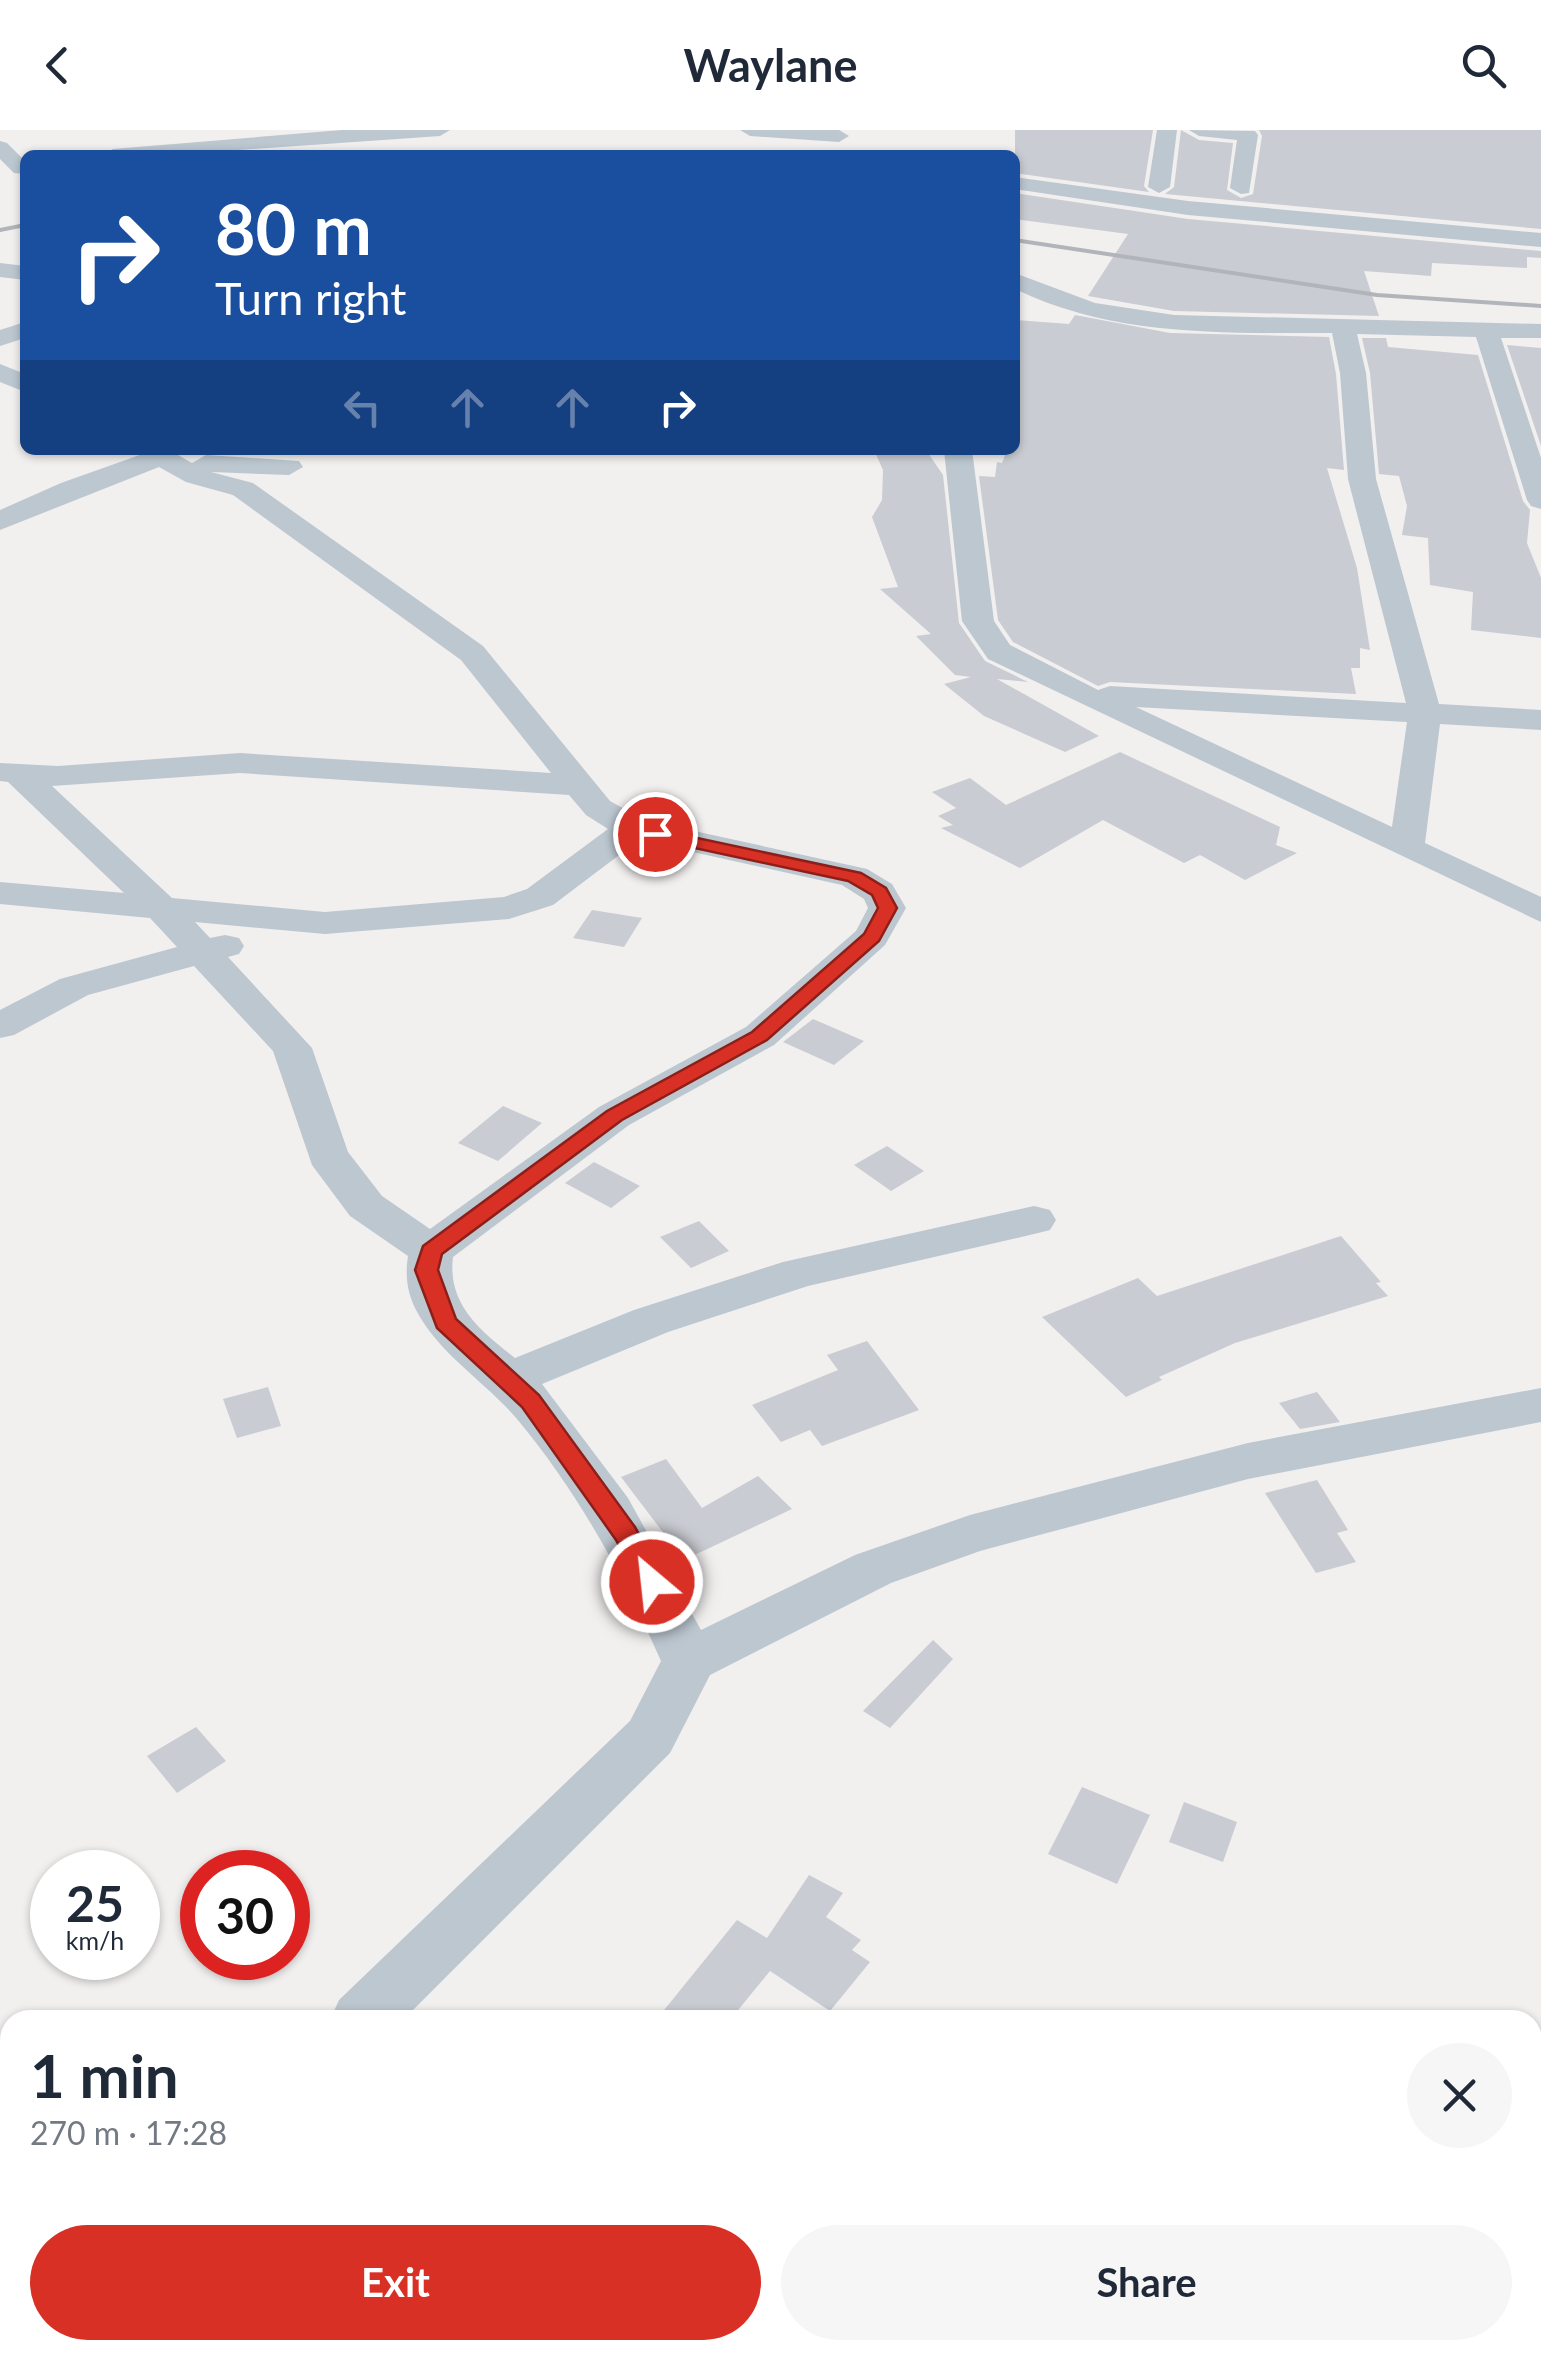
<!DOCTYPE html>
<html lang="en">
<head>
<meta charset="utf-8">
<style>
  :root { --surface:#fff; --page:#f6f6f7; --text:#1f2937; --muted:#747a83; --accent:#d93025 }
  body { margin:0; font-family:Lato,sans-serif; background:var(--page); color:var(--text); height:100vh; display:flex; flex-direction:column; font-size:38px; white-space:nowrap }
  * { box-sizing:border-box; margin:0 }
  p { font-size:32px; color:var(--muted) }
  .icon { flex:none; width:55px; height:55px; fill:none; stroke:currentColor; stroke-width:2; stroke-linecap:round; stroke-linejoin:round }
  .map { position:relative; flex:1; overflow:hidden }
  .drawer { position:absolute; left:0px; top:1880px; width:1542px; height:350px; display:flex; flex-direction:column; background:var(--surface); border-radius:30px 30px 0 0; box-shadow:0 2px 8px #0004 }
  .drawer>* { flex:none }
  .top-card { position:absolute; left:20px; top:20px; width:1000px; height:305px; border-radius:15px; box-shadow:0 2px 8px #0004; background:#1a4fa0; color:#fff; overflow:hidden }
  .speed { position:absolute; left:30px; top:1720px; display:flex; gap:20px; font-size:50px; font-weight:700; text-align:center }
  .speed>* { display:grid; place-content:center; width:130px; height:130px; border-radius:50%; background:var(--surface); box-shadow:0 2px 8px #0004; line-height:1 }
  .speed small { font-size:25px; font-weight:400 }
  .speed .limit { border:15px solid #d22; background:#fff; color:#111 }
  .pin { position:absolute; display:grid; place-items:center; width:85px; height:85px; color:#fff; margin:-42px; border:5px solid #fff; border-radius:50%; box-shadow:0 2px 10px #0007 }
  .me { position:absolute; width:110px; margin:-55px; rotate:332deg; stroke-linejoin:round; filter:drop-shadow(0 0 8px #0008) }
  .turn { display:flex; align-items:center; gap:35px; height:210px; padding:0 30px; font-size:45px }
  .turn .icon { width:130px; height:130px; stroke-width:2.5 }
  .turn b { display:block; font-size:70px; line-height:85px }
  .lanes { display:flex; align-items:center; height:95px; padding:0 30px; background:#0003; justify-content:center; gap:50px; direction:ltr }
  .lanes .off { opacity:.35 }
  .round { display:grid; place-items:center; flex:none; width:105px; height:105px; border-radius:52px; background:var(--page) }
  .summary { display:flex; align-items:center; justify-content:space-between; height:170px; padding:0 30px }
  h1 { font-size:60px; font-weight:700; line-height:75px }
  .primary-button { display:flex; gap:20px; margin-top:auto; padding:20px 30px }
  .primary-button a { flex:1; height:115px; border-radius:60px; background:var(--accent); color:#fff; font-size:40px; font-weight:700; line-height:115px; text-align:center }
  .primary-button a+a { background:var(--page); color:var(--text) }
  header { display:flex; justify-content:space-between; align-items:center; height:130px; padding:0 30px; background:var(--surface); font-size:45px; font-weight:700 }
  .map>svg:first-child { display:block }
  .building { fill:#c9ccd2 }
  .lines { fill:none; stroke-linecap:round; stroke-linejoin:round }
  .street { fill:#bcc7d0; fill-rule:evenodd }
  .rail { stroke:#b1b5ba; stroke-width:4 }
  .route { fill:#d93025; stroke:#8d1f18; stroke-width:2.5 }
</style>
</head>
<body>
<header><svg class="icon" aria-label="back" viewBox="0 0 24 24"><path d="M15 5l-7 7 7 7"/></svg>Waylane<svg class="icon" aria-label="search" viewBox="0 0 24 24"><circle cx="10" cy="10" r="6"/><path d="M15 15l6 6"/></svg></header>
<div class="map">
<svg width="1541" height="2230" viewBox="0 0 1541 2230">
  <rect width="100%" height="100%" fill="#f2efef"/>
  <path class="building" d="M 1015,0 L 1153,0 L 1144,56 L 1149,62 L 1015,43 Z
    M 1181,0 L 1199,10 L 1233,13 L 1227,60 L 1241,68 L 1253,64 L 1262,6 L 1259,0 L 1541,0 L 1541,99 L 1165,64 L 1174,57 Z
    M 1015,63 L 1188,89 L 1541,121 L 1541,128 L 1527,127 L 1527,138 L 1432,133 L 1431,146 L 1364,141 L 1379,186 L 1174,181 L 1088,166 L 1128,104 L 1015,89 Z
    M 1075,185 L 1170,203 L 1329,207 L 1336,244 L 1344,340 L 1327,338 L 1357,438 L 1370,520 L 1360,518 L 1360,538 L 1351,538 L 1356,564 L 1110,552 L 1098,556 L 1013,512 L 998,490 L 979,346 L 995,347 L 997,332 L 1002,333 L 1007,320 L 1015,320 L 1015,190 L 1069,194 Z
    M 1362,208 L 1386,208 L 1388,217 L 1478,225 L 1523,371 L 1530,380 L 1527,413 L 1541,448 L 1541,508 L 1471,500 L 1473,462 L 1430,455 L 1428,408 L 1402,405 L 1407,376 L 1399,346 L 1379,344 L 1370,243 Z
    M 1507,215 L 1541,218 L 1541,316 Z
    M 874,320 L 926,320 L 943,345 L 959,493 L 985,531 L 1028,552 L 997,549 L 1099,606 L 1065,622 L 984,586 L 944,554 L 971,547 L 955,545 L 916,506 L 931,504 L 880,459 L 898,457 L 872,387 L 882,370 L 883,340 Z
    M 1120,622 L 1280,697 L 1276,715 L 1297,723 L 1245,750 L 1200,725 L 1184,733 L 1103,690 L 1020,738 L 941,698 L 953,695 L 938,686 L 956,678 L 932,662 L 970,648 L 1006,675 Z
    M 592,780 L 642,788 L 624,817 L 573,808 Z
    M 813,889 L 864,911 L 834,935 L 783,912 Z
    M 503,976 L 542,993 L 498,1031 L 458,1013 Z
    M 887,1016 L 924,1041 L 891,1061 L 854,1035 Z
    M 594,1032 L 640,1056 L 611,1078 L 565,1053 Z
    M 699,1091 L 729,1121 L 691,1138 L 660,1107 Z
    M 1341,1106 L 1381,1152 L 1376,1153 L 1388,1166 L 1235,1213 L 1159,1247 L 1162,1250 L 1126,1267 L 1042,1187 L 1138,1148 L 1157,1166 Z
    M 867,1211 L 919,1280 L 822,1316 L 810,1300 L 781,1312 L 752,1275 L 838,1240 L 827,1225 Z
    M 268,1257 L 281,1296 L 237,1308 L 223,1269 Z
    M 1317,1262 L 1340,1292 L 1300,1299 L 1279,1273 Z
    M 666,1329 L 702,1378 L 758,1346 L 792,1379 L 684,1430 L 621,1347 Z
    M 1317,1350 L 1348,1400 L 1337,1403 L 1356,1432 L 1316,1443 L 1265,1363 Z
    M 933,1510 L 953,1529 L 890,1598 L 863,1581 Z
    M 196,1597 L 226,1631 L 177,1663 L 147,1626 Z
    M 1082,1657 L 1150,1685 L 1117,1754 L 1048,1724 Z
    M 1184,1672 L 1237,1692 L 1223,1732 L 1169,1712 Z
    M 809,1745 L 843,1763 L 826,1787 L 861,1810 L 852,1820 L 870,1832 L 830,1881 L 770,1841 L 730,1890 L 656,1890 L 737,1790 L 767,1808 Z"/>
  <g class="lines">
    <path class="street" d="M 342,0 L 450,0 L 440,6 L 166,25 L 103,25 L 113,19 Z
      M 740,0 L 839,0 L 849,6 L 839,12 L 750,6 Z
      M 1157,0 L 1177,0 L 1170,57 L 1159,63 L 1148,57 Z
      M 1189,0 L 1255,1 L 1258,5 L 1249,63 L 1241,64 L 1230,58 L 1237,10 L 1199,6 Z
      M 0,11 L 7,13 L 25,31 L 25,44 L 14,43 L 0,29 Z
      M 1015,47 L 1188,71 L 1541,103 L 1541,117 L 1188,85 L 1015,59 Z
      M 0,133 L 25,136 L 25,150 L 0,147 Z
      M 1015,143 L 1095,173 L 1174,185 L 1541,194 L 1541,208 L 1501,208 L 1541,328 L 1541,379 L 1531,376 L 1527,370 L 1476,207 L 1357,204 L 1366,243 L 1376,349 L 1439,574 L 1541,580 L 1541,600 L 1440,594 L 1425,713 L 1541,767 L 1541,792 L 988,529 L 962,491 L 944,320 L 972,320 L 994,491 L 1010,515 L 1098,560 L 1110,556 L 1406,573 L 1348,349 L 1340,243 L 1332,203 C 1225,203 1114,207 1015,159 ZM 1136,577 L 1407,592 L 1392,697 Z
      M 25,192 L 25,208 L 0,216 L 0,200 Z
      M 0,234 L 25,244 L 25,262 L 0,252 Z
      M 151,321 L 171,321 L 192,333 L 206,325 L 299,331 L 303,337 L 289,345 L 211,342 L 253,353 L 483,516 L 610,671 L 644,690 L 867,739 L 892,754 L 906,778 L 885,815 L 774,915 L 629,995 L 453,1127 C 447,1175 481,1201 515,1228 L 634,1180 L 783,1132 L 1034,1076 L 1050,1080 L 1056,1090 L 1050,1100 L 1034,1104 L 808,1156 L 668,1202 L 542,1254 L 628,1368 L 701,1500 L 855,1425 L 970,1385 L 1248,1313 L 1541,1258 L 1541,1292 L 1248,1349 L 980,1421 L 891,1453 L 710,1545 L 670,1623 L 403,1890 L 330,1890 L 339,1870 L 630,1591 L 661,1531 C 623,1445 578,1362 517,1289 C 485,1251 438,1224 415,1178 C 407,1161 405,1145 408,1126 L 350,1086 L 312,1035 L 273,921 L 194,836 L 88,865 L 14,905 L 0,908 L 0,880 L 60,849 L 177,817 L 150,788 L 0,774 L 0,752 L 124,763 L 8,652 L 0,651 L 0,633 L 58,636 L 240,623 L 551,643 L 461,530 L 233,365 L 186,352 L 159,337 L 0,400 L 0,380 L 61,353 ZM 240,643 L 569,665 L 586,685 L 608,699 L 527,759 L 504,767 L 325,782 L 172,768 L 52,656 ZM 639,710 L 842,755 L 864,769 L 868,778 L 856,801 L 746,897 L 599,977 L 430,1099 L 382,1066 L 348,1022 L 312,918 L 228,827 L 239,824 L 244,816 L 239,808 L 225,805 L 210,808 L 195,792 L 325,804 L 509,789 L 553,775 Z
      M 10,2193 L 10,2220 L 63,2220 L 59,2230 L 0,2230 L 0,2199 Z"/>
    <path class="rail" d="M 0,100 L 25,95
      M 1015,110 L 1377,165 L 1541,176"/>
  </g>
  <path class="route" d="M 655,699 L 861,743 L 886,758 L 897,778 L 879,811 L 767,910 L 622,990 L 442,1124 L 438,1140 L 456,1189 L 539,1265 L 635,1397 L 665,1452 L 661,1460 L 642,1460 L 616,1410 L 522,1277 L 437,1198 L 415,1140 L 423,1116 L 607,981 L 752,902 L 864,804 L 878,778 L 872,765 L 848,751 L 648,708 L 646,704 Z"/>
</svg>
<div class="speed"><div>25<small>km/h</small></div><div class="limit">30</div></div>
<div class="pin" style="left:655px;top:704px;background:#d93025"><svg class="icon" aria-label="arrive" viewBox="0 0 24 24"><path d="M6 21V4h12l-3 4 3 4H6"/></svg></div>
<svg class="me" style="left:652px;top:1452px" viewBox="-20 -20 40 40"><circle r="17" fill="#d93025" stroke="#fff" stroke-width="3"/><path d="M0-11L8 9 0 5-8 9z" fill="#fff"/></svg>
<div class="top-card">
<div class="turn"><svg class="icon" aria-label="right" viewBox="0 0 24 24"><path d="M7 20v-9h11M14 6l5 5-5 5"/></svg><div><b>80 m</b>Turn right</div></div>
<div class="lanes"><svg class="icon off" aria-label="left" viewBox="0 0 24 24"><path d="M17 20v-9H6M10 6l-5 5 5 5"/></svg><svg class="icon off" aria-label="ahead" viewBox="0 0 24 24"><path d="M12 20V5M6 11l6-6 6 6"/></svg><svg class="icon off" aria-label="ahead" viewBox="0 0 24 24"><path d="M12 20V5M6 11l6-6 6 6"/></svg><svg class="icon" aria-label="right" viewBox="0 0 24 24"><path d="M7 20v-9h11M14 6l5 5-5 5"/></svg></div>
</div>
<section class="drawer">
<div class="summary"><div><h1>1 min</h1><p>270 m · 17:28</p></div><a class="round"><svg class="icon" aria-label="close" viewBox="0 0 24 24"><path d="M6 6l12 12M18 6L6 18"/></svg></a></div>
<div class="primary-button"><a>Exit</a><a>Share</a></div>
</section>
</div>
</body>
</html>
